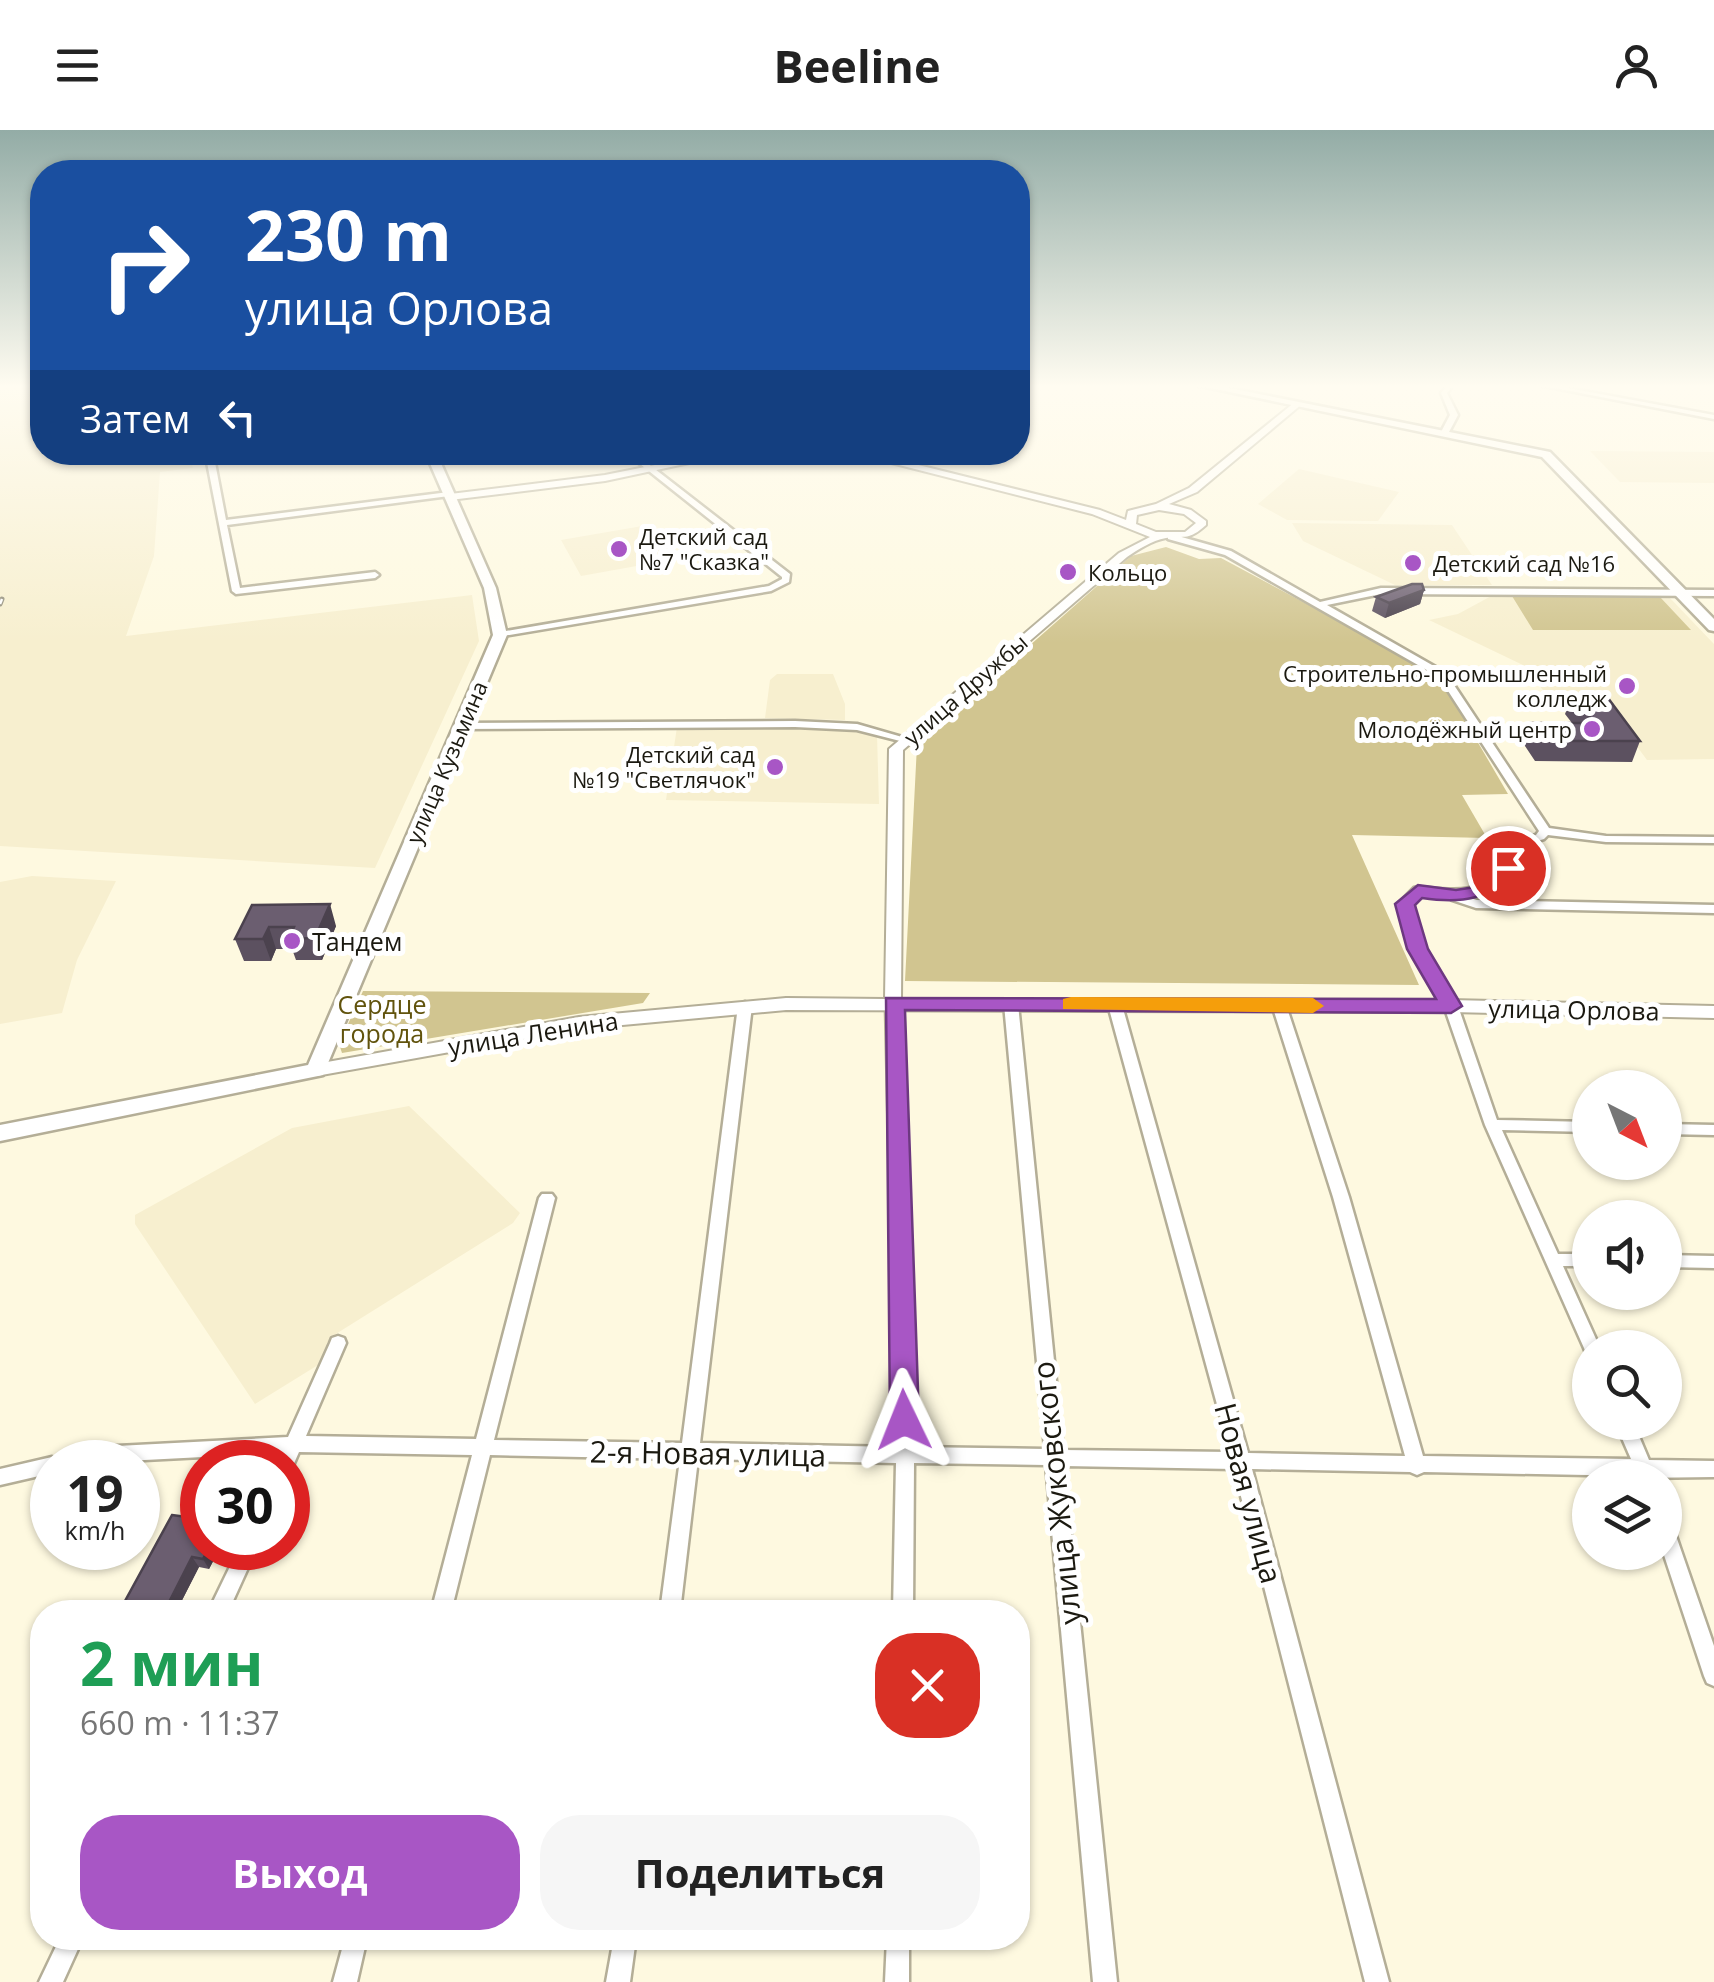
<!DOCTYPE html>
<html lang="ru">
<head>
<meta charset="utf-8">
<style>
  :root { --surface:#fff; --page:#f6f6f6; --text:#222; --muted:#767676; --accent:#a856c5 }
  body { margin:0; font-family:"Open Sans",sans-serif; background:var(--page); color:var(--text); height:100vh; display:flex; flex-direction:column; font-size:38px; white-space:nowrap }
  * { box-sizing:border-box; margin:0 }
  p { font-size:32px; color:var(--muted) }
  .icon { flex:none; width:55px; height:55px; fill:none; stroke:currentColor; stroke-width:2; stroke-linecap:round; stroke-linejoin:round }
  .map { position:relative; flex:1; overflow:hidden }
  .sheet { position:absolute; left:30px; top:1470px; width:1000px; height:350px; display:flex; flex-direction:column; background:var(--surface); border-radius:40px; box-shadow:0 2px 8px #0004 }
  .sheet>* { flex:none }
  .banner { position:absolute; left:30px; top:30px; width:1000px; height:305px; border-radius:40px; box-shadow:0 2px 8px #0004; background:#1a4fa0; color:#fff; overflow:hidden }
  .needle { width:65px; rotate:138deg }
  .tools { position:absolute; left:1572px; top:940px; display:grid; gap:20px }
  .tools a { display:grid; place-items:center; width:110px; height:110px; border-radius:50%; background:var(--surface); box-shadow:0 2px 8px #0004; font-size:50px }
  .speed { position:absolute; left:30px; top:1310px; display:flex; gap:20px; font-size:50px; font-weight:700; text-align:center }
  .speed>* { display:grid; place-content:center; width:130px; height:130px; border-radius:50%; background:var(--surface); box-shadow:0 2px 8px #0004; line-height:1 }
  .speed small { font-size:25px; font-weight:400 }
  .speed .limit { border:15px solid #d22; background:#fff; color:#111 }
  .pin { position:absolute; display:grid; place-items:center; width:85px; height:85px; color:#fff; margin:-42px; border:5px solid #fff; border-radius:50%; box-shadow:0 2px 10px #0007 }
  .me { position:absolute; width:110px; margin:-55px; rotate:358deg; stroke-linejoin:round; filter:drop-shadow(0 0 8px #0008) }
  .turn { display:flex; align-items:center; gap:35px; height:210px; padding:0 50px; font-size:45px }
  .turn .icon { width:130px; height:130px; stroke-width:2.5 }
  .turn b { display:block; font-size:70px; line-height:85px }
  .then { display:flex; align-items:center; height:95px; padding:0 50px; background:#0003; gap:20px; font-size:38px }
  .round { display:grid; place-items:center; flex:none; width:105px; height:105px; border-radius:40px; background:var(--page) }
  .head { display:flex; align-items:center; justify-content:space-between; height:170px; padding:0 50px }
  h1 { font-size:60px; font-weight:700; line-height:75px; color:#1e9e55 }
  .primary-button { display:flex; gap:20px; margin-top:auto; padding:20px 50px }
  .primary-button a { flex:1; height:115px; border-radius:40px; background:var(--accent); color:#fff; font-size:40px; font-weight:700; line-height:115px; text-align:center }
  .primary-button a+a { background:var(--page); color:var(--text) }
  header { display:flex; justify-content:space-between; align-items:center; height:130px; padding:0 50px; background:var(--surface); font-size:45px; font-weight:700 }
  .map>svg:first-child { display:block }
  .built { fill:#f7efcf }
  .green { fill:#d1c590 }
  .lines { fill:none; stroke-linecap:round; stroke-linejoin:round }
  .minor-casing { stroke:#b4ae97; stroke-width:5 }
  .tertiary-casing { stroke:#b4ae97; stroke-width:4 }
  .secondary-casing { stroke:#b4ae97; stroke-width:5 }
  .minor { fill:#fff; fill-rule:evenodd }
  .tertiary { fill:#fff; fill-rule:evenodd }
  .secondary { fill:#fff; fill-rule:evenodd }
  .rail-casing { stroke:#918d7c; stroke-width:5 }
  .rail { stroke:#fff; stroke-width:2.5; stroke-dasharray:6; stroke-linecap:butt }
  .wall { fill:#5c5160 }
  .shaded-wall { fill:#4b424e }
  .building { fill:#6b5e70; stroke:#4b424e; stroke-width:2.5 }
  .route { fill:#a856c5; stroke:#6d3880; stroke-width:2.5 }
  .slow { fill:#f59e0b }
  .poi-dot { fill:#a856c5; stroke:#fff; stroke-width:4 }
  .labels { text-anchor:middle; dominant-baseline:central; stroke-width:10; stroke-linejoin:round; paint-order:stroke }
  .far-poi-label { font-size:22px; fill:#1b1910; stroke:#fff; text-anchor:start }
  .far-street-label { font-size:22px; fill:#1b1910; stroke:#fff }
  .poi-label { font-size:25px; fill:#1b1910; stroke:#fff; text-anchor:start }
  .park-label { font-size:25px; fill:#61530c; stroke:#fff }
  .street-label { font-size:25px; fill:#1b1910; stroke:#fff }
  .near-street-label { font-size:30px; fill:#1b1910; stroke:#fff }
</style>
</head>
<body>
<header><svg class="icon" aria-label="menu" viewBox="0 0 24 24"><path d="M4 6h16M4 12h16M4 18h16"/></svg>Beeline<svg class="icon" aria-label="person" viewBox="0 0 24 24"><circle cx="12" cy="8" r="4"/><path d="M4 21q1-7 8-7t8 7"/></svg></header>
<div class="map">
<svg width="1714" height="1852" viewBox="0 0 1714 1852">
  <rect width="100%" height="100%" fill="#fef9e0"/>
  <path class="built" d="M 0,254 L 42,254 L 42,322 L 189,323 L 193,338 L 160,342 L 154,426 L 126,506 L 472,465 L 479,511 L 375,738 L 0,716 Z
    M 1590,321 L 1714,322 L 1714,353 L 1620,352 Z
    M 1299,339 L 1399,362 L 1378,391 L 1287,390 L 1258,374 Z
    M 1292,393 L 1452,395 L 1492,455 L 1395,455 L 1303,411 Z
    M 648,395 L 681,428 L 581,446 L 561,410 Z
    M 1495,464 L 1669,467 L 1714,514 L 1714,629 L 1647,630 L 1607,576 L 1554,575 L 1525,536 L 1429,490 L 1458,484 Z
    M 777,544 L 833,544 L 845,574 L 845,590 L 765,588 L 770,550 Z
    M 677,597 L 830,597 L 877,605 L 879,674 L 666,670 Z
    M 32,746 L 116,751 L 77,830 L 62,883 L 0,894 L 0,752 Z
    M 409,976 L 520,1083 L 513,1093 L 331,1207 L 318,1235 L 255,1274 L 135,1094 L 135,1085 L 292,998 Z"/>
  <path class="green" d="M 1166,417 L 1199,429 L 1221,428 L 1429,539 L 1442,551 L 1508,664 L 1462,665 L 1487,708 L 1352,705 L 1419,855 L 905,851 L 917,615 L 1131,426 Z
    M 1512,466 L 1660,467 L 1691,500 L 1533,500 Z
    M 363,861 L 650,863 L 643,873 L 342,923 L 339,914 Z"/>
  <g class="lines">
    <defs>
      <path id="minor" d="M 1448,254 L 1454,254 L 1447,263 L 1458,285 L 1449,302 L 1445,304 L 1441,302 L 1450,285 L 1441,263 Z
        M 1534,254 L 1546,254 L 1714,285 L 1714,289 Z
        M 205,322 L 213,322 L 226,390 L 449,362 L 453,364 L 449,366 L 227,395 L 240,458 L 375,442 L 379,445 L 375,448 L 236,464 L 232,461 Z
        M 625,322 L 633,322 L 790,444 L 789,452 L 771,461 L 497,507 L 497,503 L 500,502 L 769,456 L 782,449 L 782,447 Z
        M 1171,404 L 1231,421 L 1320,472 L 1381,458 L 1714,460 L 1714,466 L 1381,464 L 1327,475 L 1446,543 L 1549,698 L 1606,706 L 1714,707 L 1714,713 L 1606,712 L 1548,705 L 1544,709 L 1510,719 L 1514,738 C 1500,755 1488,763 1467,767 L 1477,770 L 1714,775 L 1714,783 L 1476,778 L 1452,770 L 1450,767 L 1421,765 L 1411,774 L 1424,819 L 1458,876 L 1497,990 L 1590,992 L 1590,1002 L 1502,1000 L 1558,1124 L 1590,1124 L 1590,1136 L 1563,1136 L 1600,1218 L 1590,1218 L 1590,1224 L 1586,1223 L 1584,1218 L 1485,995 L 1444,876 L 1412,819 L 1399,773 L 1414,758 L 1418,757 C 1452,760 1477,766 1502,738 L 1498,717 L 1500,715 L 1536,705 L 1539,701 L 1439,547 L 1225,425 L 1168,409 L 1168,405 Z
        M 795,591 L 857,594 L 909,609 L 904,612 L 857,600 L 795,597 L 460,599 L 455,596 L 460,593 Z
        M 893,869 L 900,873 L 914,1317 L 1045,1319 L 1004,874 L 1011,870 L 1018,874 L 1063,1320 L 1230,1322 L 1108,875 L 1115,871 L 1122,875 L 1248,1323 L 1405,1326 L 1333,1067 L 1272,875 L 1279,871 L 1286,875 L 1349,1067 L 1423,1326 L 1631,1329 L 1615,1292 L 1633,1292 L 1649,1330 L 1714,1331 L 1714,1347 L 1638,1348 L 1638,1346 L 1424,1342 L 1417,1345 L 1410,1342 L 1252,1339 L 1389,1852 L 1365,1852 L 1234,1339 L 1064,1336 L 1117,1852 L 1093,1852 L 1046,1335 L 914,1333 L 913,1482 L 893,1482 L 896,1333 L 698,1329 L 680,1482 L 660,1482 L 680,1329 L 490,1325 L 451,1482 L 431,1482 L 472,1325 L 299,1322 L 292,1338 L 288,1339 L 288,1332 L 277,1332 L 281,1323 L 106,1332 L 52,1332 L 52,1343 L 0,1355 L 0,1339 L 52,1327 L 57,1329 L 64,1324 L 98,1317 L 288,1307 L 330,1213 L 332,1208 L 338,1206 L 344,1208 L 346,1213 L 306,1306 L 476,1309 L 539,1068 L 542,1064 L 552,1064 L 555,1068 L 494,1310 L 682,1313 L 738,876 L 745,872 L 752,876 L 700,1313 L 896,1317 L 886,873 Z
        M 1665,994 L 1714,995 L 1714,1005 L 1665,1004 Z
        M 1665,1125 L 1714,1126 L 1714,1138 L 1665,1137 Z
        M 1665,1391 L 1672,1394 L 1674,1400 L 1714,1516 L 1714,1556 L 1707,1553 L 1704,1546 L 1663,1422 L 1665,1422 Z
        M 239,1418 L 257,1418 L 228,1482 L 208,1482 Z
        M 60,1808 L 83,1808 L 63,1852 L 39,1852 Z
        M 345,1808 L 367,1808 L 357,1852 L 333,1852 Z
        M 614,1808 L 636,1808 L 630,1852 L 606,1852 Z
        M 887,1808 L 909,1808 L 909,1852 L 885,1852 Z"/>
      <path id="tertiary" d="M 1295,272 L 1302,274 L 1197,362 L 1169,374 L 1191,380 L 1206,391 L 1206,395 C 1188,411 1187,405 1166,408 C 1151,411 1139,419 1127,427 L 903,620 L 901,869 L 1451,870 L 1714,876 L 1714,888 L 1451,882 L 786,880 L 579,899 L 316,946 L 310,944 L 307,940 L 316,934 L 579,887 L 786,868 L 885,869 L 889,619 L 1119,423 L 1150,407 L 1092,384 L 848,322 L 866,322 L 1100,380 L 1126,390 L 1128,381 L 1156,374 L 1189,358 ZM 1159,380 L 1184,384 L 1196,393 L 1185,402 L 1156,402 L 1136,394 L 1137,385 Z
        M 720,322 L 741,322 L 605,351 L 450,370 L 445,367 L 450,364 L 605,345 Z"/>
      <path id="secondary" d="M 1191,254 L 1209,254 L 1550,322 L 1714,489 L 1714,501 L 1709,500 L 1542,327 Z
        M 425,322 L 436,322 L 496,458 L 507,505 L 323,945 L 0,1011 L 0,995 L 308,935 L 493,505 L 484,458 Z"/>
    </defs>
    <use href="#minor" class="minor-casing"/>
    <use href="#tertiary" class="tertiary-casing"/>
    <use href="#secondary" class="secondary-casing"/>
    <use href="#minor" class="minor"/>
    <use href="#tertiary" class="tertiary"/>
    <use href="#secondary" class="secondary"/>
    <defs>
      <path id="rail" d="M 0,474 L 2,469"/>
    </defs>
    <use href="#rail" class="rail-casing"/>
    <use href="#rail" class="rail"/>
  </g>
  <path class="wall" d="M 1424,460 L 1420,474 L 1385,488 L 1372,481 L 1376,467 Z
    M 1573,564 L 1640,611 L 1632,632 L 1535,631 L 1523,613 L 1531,593 L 1572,593 L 1565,584 Z
    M 252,775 L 336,796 L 322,830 L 296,830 L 292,819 L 276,819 L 271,831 L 244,831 L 235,809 Z
    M 202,1418 L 220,1418 L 209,1439 L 199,1437 L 176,1482 L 119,1482 Z"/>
  <path class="shaded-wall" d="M 1424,460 L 1420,474 L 1385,488 L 1389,473 Z
    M 330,774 L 336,796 L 322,830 L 315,808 Z
    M 269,797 L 276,819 L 271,831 L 263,809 Z
    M 209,1418 L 220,1418 L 209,1439 L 203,1429 Z
    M 192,1427 L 199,1437 L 176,1482 L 164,1482 Z"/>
  <path class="building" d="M 1412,454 L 1422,454 L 1424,460 L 1389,473 L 1376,467 Z
    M 1573,564 L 1605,564 L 1640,611 L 1542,611 L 1531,593 L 1594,593 Z
    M 330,774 L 315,808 L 289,809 L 294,797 L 269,797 L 263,809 L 235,809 L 252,775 Z
    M 172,1385 L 202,1389 L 202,1418 L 209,1418 L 203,1429 L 192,1427 L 164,1482 L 119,1482 Z"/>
  <linearGradient id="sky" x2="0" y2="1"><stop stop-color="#93aca6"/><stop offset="0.5" stop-color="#fffcf1"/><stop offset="1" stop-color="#fffcf1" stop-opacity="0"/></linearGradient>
  <rect width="1714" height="513" fill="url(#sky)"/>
  <path class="route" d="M 1508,732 L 1518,738 C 1490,770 1463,774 1422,768 L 1415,775 L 1428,819 L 1462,876 L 1451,883 L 905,880 L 919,1290 L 915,1299 L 904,1302 L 894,1299 L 890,1290 L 886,868 L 1436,869 L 1407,819 L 1395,774 L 1418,755 L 1456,760 L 1475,757 Z"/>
  <path class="slow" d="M 1071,867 L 1313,868 L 1324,876 L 1313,883 L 1063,879 L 1063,869 Z"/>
  <g class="poi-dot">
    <circle cx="619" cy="419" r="10"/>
    <circle cx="1413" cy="433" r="10"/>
    <circle cx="1068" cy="442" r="10"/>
    <circle cx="1627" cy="556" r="10"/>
    <circle cx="1592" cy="599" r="10"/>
    <circle cx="775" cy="637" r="10"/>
    <circle cx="292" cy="811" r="10"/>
  </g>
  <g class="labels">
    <g class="far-poi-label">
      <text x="639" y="406">Детский сад<tspan x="639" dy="25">№7 "Сказка"</tspan></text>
      <text x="1433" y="433">Детский сад №16</text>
      <text x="1088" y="442">Кольцо</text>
      <text x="1607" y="543" text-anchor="end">Строительно-промышленный<tspan x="1607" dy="25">колледж</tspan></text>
      <text x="1572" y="599" text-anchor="end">Молодёжный центр</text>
      <text x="755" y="624" text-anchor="end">Детский сад<tspan x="755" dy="25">№19 "Светлячок"</tspan></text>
    </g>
    <g class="far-street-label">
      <text transform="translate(965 559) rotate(-41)">улица Дружбы</text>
      <text transform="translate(446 632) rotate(-67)">улица Кузьмина</text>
    </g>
    <g class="poi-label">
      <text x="312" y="811">Тандем</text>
    </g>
    <g class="park-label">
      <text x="382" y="874">Сердце<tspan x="382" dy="29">города</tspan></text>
    </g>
    <g class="street-label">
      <text transform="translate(1574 879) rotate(1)">улица Орлова</text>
      <text transform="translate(533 903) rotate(-9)">улица Ленина</text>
    </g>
    <g class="near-street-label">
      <text transform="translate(708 1323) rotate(1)">2-я Новая улица</text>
      <text transform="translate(1056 1363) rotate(-96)">улица Жуковского</text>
      <text transform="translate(1249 1363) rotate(75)">Новая улица</text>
    </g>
  </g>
</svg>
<div class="tools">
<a><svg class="needle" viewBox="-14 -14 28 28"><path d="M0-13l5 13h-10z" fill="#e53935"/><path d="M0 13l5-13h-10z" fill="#767676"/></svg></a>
<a><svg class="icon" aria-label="sound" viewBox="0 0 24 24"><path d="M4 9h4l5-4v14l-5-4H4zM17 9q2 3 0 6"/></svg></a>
<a><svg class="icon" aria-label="search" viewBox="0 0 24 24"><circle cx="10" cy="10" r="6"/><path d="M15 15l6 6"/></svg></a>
<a><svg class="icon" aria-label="layers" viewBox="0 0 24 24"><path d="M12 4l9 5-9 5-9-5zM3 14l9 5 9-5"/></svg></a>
</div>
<div class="speed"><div>19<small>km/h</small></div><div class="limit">30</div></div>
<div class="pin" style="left:1508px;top:738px;background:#d93025"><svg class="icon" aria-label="arrive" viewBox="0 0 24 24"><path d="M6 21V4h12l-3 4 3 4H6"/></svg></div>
<svg class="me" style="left:904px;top:1290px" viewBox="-20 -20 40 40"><path d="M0-17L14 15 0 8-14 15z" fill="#a856c5" stroke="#fff" stroke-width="4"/></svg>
<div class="banner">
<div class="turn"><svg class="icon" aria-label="right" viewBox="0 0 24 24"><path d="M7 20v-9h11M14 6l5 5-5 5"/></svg><div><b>230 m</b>улица Орлова</div></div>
<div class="then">Затем<svg class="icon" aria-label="left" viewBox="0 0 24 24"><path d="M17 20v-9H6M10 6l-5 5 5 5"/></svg></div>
</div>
<section class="sheet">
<div class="head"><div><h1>2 мин</h1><p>660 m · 11:37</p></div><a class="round" style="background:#d93025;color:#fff"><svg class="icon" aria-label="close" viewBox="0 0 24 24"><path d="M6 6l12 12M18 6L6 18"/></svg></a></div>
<div class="primary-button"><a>Выход</a><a>Поделиться</a></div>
</section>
</div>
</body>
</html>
